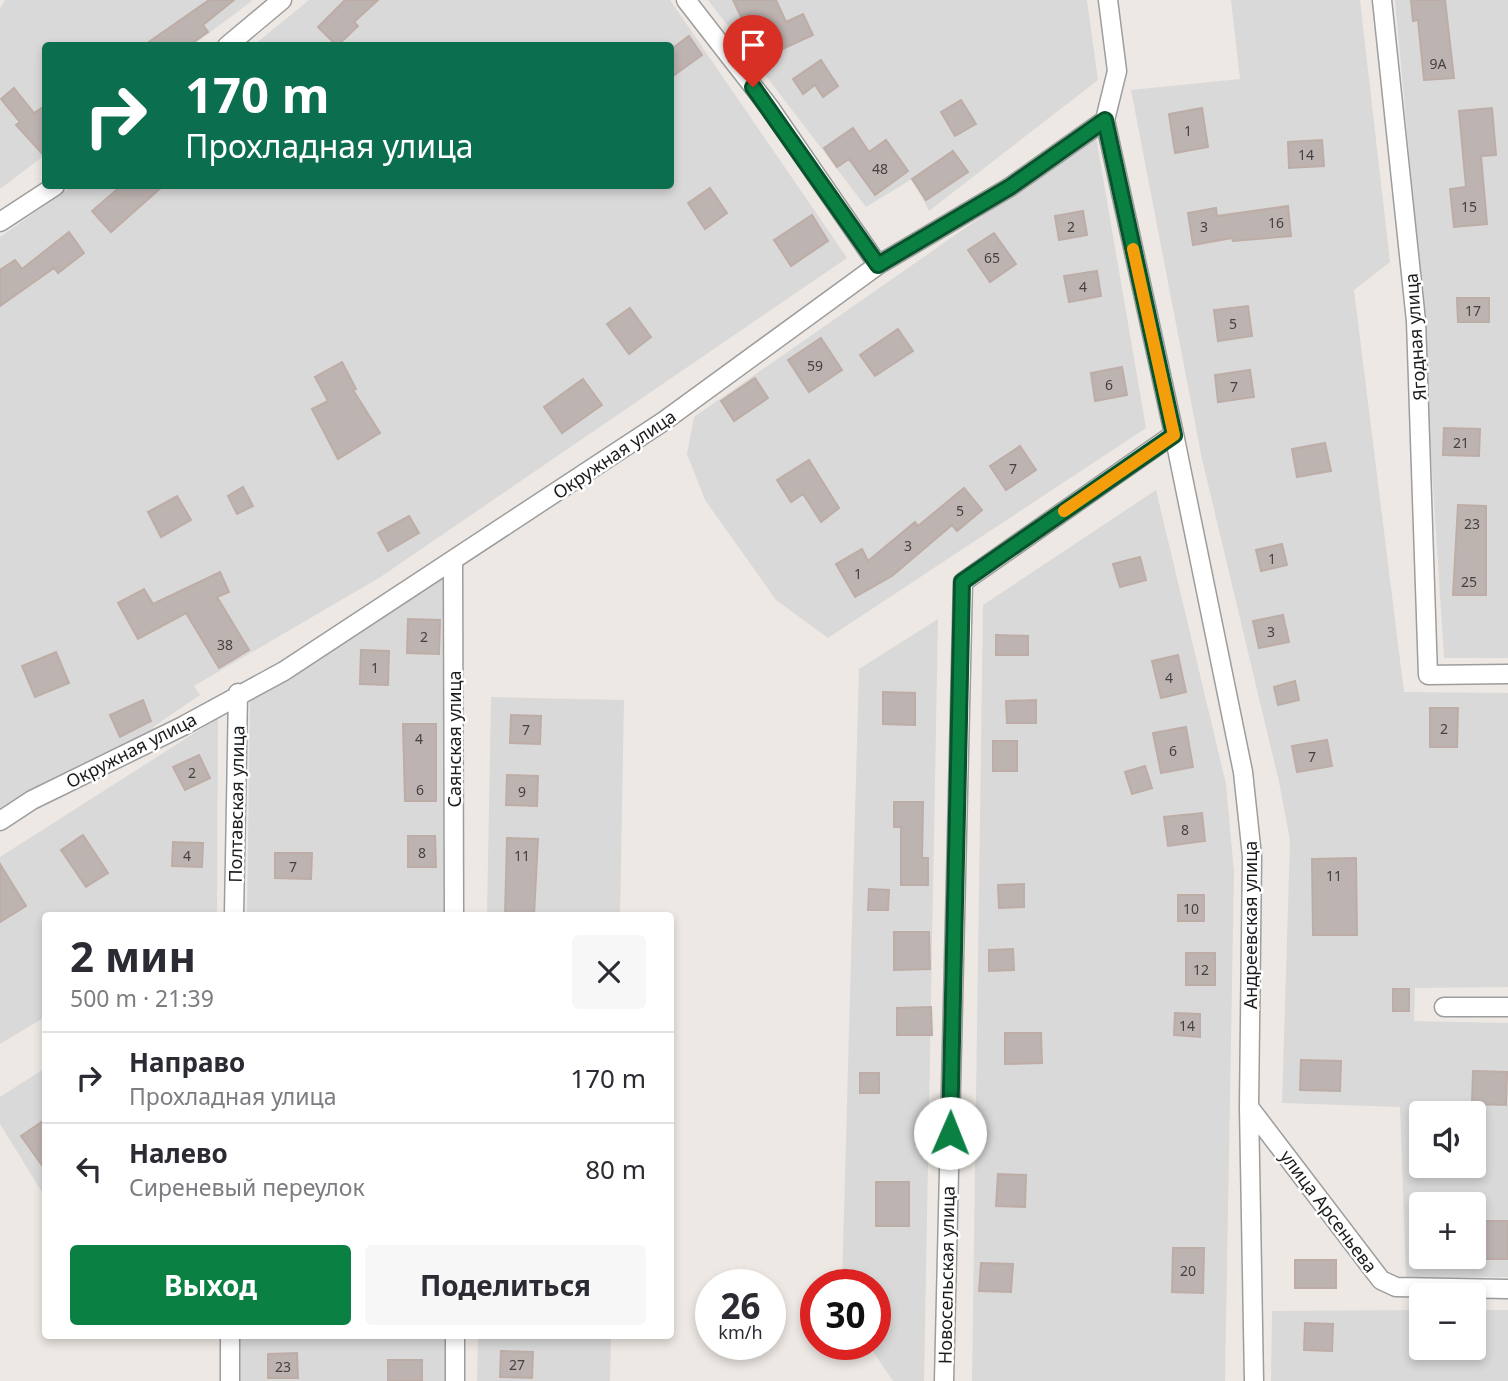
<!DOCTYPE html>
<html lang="ru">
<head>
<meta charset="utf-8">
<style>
  :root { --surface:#fff; --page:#f7f7f7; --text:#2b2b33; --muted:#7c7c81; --line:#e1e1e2; --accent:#0b8043 }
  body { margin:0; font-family:"Noto Sans",sans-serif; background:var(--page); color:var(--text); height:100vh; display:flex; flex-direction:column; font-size:26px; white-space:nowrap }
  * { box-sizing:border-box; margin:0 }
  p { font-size:23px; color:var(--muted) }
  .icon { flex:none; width:38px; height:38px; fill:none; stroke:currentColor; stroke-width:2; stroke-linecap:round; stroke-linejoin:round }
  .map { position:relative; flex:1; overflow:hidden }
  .details { position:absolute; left:42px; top:912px; width:632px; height:427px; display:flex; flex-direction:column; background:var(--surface); border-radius:7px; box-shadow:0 4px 10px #0003 }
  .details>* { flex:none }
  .hud { position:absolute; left:42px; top:42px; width:632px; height:147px; border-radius:7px; box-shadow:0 4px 10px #0003; background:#0b6e4f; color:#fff; overflow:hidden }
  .controls { position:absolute; left:1409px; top:1101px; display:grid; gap:14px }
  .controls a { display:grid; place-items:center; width:77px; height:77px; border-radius:7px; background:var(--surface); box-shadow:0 4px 10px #0003; font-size:35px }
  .speed { position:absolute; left:695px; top:1269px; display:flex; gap:14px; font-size:35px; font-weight:700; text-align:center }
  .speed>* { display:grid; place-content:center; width:91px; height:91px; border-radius:50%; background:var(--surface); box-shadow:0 4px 10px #0003; line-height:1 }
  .speed small { font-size:18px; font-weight:400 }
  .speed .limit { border:10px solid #d22; background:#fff; color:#111 }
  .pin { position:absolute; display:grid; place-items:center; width:60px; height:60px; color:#fff; margin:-72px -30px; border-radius:50% 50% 50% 0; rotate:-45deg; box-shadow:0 0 7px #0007 }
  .pin .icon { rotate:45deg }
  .me { position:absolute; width:77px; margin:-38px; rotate:1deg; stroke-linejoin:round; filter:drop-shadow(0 0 5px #0008) }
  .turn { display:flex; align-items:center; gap:24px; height:147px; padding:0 28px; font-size:32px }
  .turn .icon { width:91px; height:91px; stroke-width:2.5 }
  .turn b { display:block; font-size:49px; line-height:60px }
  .round { display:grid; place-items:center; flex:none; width:74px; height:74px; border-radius:7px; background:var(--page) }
  .head { display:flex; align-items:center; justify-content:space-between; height:119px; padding:0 28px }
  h1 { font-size:42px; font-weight:700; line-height:52px }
  .primary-button { display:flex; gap:14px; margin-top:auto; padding:14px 28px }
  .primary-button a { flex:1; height:80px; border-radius:7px; background:var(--accent); color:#fff; font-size:28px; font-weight:700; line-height:80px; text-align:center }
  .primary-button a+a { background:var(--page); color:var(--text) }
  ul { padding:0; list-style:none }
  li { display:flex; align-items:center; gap:21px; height:91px; padding:0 28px; border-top:2px solid var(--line) }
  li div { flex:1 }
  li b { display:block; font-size:26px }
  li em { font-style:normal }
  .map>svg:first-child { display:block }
  .residential { fill:#dad9d9; fill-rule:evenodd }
  .building { fill:#bdb3b0; stroke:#bdada6; stroke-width:2 }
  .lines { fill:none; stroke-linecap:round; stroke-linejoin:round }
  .minor-casing { stroke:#9d9d9d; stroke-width:21 }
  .minor { stroke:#fff; stroke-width:18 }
  .route-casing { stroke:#07532c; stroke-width:18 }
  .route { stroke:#0b8043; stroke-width:12 }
  .slow { stroke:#f59e0b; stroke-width:12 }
  .labels { text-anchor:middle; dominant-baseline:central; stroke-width:5; stroke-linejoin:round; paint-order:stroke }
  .number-label { font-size:14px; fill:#444241 }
  .street-label { font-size:18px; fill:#1c1c1c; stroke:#fff }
</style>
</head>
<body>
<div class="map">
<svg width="1508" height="1381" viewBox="0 0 1508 1381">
  <rect width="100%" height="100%" fill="#ede8e3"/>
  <path class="residential" d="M 5,0 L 251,0 L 252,1 L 193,45 L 46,46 L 45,155 L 0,189 L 0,8 Z
    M 309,0 L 670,0 L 847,258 L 379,578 L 194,686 L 200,695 L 153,727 L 153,734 L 0,813 L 0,237 L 72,186 L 670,186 L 670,46 L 254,45 Z
    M 708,0 L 1087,0 L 1098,80 L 929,211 L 912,179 L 866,207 Z
    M 1231,0 L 1360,0 L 1390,262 L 1354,290 L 1404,692 L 1508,693 L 1508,987 L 1415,988 L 1414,1021 L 1508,1023 L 1508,1277 L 1406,1278 L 1400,1107 L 1282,1103 L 1290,840 L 1279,782 L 1202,459 L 1131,90 L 1240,79 ZM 1421,1113 L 1474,1113 L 1474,1166 L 1421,1166 ZM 1421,1204 L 1474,1204 L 1474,1256 L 1421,1256 Z
    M 1395,0 L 1508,0 L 1508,658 L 1444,658 L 1418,252 Z
    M 1096,137 L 1146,428 L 828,638 L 776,600 L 705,500 L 687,454 L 694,417 Z
    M 1156,490 L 1226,784 L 1234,872 L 1225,1381 L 972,1381 L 983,605 Z
    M 455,570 L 453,915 L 247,915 L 250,696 Z
    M 938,619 L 924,1381 L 893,1381 L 868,1344 L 875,1344 L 875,1284 L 842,1284 L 859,669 Z
    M 491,697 L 624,700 L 620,915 L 487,915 Z
    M 218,718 L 217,915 L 46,915 L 45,1017 L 0,1044 L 0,857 Z
    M 45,1068 L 45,1197 L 0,1124 L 0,1097 Z
    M 1421,1310 L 1421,1348 L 1474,1348 L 1474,1310 L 1508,1310 L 1508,1381 L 1271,1381 L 1272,1311 Z
    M 240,1335 L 452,1335 L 452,1381 L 240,1381 Z
    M 478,1335 L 611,1335 L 610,1381 L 477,1381 Z"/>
  <path class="building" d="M 209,0 L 234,0 L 203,25 L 208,32 L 188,46 L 143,46 Z
    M 345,0 L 378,0 L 354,22 L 358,26 L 337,46 L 318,27 Z
    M 733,0 L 776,0 L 786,22 L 803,14 L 813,35 L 765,57 L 750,25 L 746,27 Z
    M 1411,0 L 1445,0 L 1454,78 L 1424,80 L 1418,20 L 1413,21 Z
    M 689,36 L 702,55 L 670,78 L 670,50 Z
    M 821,60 L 838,86 L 823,97 L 815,85 L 803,94 L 793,79 Z
    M 14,88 L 34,113 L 46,105 L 46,158 L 16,125 L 20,122 L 1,99 Z
    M 961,100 L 976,124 L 955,136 L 941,112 Z
    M 1202,108 L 1208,147 L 1175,153 L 1169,114 Z
    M 1492,108 L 1496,155 L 1481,156 L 1487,224 L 1454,227 L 1450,189 L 1466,187 L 1459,111 Z
    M 853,128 L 869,152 L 886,140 L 908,171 L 875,195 L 849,159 L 837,167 L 824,148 Z
    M 1322,140 L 1324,166 L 1289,168 L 1288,142 Z
    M 953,151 L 968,172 L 926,200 L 912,179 Z
    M 121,186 L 163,186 L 111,232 L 92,211 Z
    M 710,188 L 727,213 L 705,229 L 688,203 Z
    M 1288,206 L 1291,236 L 1233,241 L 1232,238 L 1193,245 L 1188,213 L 1216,208 L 1217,216 Z
    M 1083,211 L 1087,235 L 1059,240 L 1055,216 Z
    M 812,215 L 828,241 L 791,266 L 774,240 Z
    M 69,232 L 84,253 L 58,273 L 54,268 L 0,306 L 0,270 L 15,260 L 22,269 Z
    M 994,233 L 1016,264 L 990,282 L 968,250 Z
    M 1097,271 L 1101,296 L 1069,302 L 1064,276 Z
    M 1457,298 L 1489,298 L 1489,322 L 1458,322 Z
    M 1248,306 L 1252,336 L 1218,341 L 1214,310 Z
    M 630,308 L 651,337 L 629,354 L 607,324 Z
    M 898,329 L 913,351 L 875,376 L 860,355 Z
    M 821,338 L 842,370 L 809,392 L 788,360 Z
    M 342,362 L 356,389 L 353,390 L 380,433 L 338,459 L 312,409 L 328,401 L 315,377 Z
    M 1122,367 L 1127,395 L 1095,401 L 1091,373 Z
    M 1250,370 L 1254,397 L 1218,402 L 1215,375 Z
    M 755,378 L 768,398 L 734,421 L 721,401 Z
    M 583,379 L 602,405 L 562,433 L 544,407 Z
    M 1444,428 L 1480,429 L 1479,456 L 1443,455 Z
    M 1325,443 L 1331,471 L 1297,477 L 1292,449 Z
    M 1020,446 L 1036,470 L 1006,490 L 990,466 Z
    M 809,460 L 839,508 L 821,522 L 803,494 L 791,502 L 777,480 Z
    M 243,487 L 253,506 L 237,514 L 228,496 Z
    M 964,488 L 982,510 L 957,531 L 952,525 L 892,576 L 855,597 L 836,564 L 862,549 L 868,561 L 915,522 L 918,526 Z
    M 177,496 L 191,520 L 161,537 L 148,512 Z
    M 1458,505 L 1486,506 L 1486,595 L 1453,595 Z
    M 409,516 L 419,533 L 388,551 L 378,533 Z
    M 1282,544 L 1287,565 L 1261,571 L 1256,550 Z
    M 1140,557 L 1146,580 L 1120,587 L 1113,564 Z
    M 220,572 L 229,592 L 217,597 L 249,650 L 219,668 L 186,613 L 138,639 L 118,603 L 144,589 L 153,604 Z
    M 1283,615 L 1289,642 L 1259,648 L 1253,621 Z
    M 408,619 L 440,620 L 439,654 L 407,653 Z
    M 996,635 L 1028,636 L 1028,655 L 996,655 Z
    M 361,650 L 389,651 L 388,685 L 360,684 Z
    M 56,652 L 69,683 L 35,697 L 22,666 Z
    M 1178,655 L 1186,692 L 1161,698 L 1152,661 Z
    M 1295,681 L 1299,700 L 1278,705 L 1274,687 Z
    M 883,692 L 915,693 L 915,725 L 883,724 Z
    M 143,700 L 151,721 L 120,737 L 110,715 Z
    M 1036,700 L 1036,723 L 1007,723 L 1006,701 Z
    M 1430,708 L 1458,708 L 1457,747 L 1430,747 Z
    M 511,715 L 541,716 L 540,744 L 510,743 Z
    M 403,724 L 436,724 L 436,801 L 405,801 Z
    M 1186,727 L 1193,767 L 1161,773 L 1153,733 Z
    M 1327,740 L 1332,766 L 1297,772 L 1292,746 Z
    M 993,741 L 1017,741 L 1017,771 L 993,771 Z
    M 199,755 L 210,778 L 185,790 L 173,767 Z
    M 1145,766 L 1152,788 L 1132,794 L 1125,772 Z
    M 507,775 L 538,776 L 537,806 L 506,805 Z
    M 894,802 L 923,802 L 922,858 L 928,858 L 928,885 L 901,885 L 901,827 L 894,827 Z
    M 1202,813 L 1205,841 L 1168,846 L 1164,817 Z
    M 83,835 L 108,873 L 86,887 L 61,850 Z
    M 408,836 L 435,836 L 436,867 L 408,867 Z
    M 507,838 L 538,839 L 534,915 L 505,915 Z
    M 173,842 L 203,843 L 202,867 L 172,866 Z
    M 275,853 L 312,853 L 311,879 L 275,878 Z
    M 1356,858 L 1357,935 L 1313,935 L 1312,859 Z
    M 0,864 L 26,906 L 0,922 Z
    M 1024,884 L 1024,907 L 999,908 L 998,885 Z
    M 869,889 L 889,890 L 888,910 L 868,910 Z
    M 1178,895 L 1204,895 L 1204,921 L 1178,921 Z
    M 894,932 L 929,932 L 930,969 L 894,970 Z
    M 1013,949 L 1014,970 L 989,971 L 989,950 Z
    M 1186,953 L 1215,953 L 1215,985 L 1186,985 Z
    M 1393,989 L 1409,989 L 1409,1011 L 1393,1011 Z
    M 931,1007 L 932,1035 L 897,1035 L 897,1008 Z
    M 1175,1013 L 1200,1014 L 1200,1037 L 1174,1035 Z
    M 1005,1033 L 1041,1033 L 1042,1063 L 1005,1064 Z
    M 1301,1060 L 1341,1061 L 1340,1091 L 1300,1090 Z
    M 1473,1071 L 1507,1072 L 1506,1105 L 1472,1104 Z
    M 860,1073 L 879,1073 L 879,1093 L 860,1093 Z
    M 46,1119 L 46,1171 L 21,1136 Z
    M 998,1174 L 1026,1175 L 1025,1207 L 996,1206 Z
    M 876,1182 L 909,1182 L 909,1226 L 876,1226 Z
    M 1484,1221 L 1508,1221 L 1508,1259 L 1484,1259 Z
    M 1173,1248 L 1204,1248 L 1203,1293 L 1172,1292 Z
    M 1295,1260 L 1336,1260 L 1336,1288 L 1295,1288 Z
    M 981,1263 L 1013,1264 L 1011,1292 L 979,1291 Z
    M 1305,1323 L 1333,1324 L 1332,1351 L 1304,1350 Z
    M 501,1351 L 533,1352 L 532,1378 L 500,1377 Z
    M 297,1353 L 298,1378 L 268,1378 L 268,1354 Z
    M 388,1360 L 422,1360 L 422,1381 L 388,1381 Z"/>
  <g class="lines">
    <defs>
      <path id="minor" d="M 686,0 L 770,108 L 878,265
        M 1382,0 L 1416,321 L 1428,675 L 1508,674
        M 227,46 L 282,0
        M 1105,120 L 1174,434 L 1243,772 L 1252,856 L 1249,1107 L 1254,1381
        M 0,222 L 55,186
        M 453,562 L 454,915
        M 0,821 L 32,800 L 183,726 L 284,671 L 664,421 L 878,265 L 1010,187 L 1105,120 L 1117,71 L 1108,0
        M 234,915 L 238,693
        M 1444,1007 L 1508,1007
        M 1249,1107 L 1381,1280 L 1396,1287 L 1508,1289
        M 455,1335 L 455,1381
        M 230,1381 L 230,1335
        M 944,1381 L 963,582 L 1174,434"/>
    </defs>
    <use href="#minor" class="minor-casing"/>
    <use href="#minor" class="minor"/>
  </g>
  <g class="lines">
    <defs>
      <path id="route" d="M 753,87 L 878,265 L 1010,187 L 1105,120 L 1174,435 L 962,582 L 950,1133"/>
    </defs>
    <use href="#route" class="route-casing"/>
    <use href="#route" class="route"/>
    <path class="slow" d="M 1064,511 L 1174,435 L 1133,249"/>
  </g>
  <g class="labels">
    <g class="number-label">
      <text x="1438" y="63">9А</text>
      <text x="1188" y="130">1</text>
      <text x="1306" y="154">14</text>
      <text x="880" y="168">48</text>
      <text x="1469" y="206">15</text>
      <text x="1276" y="222">16</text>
      <text x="1071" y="226">2</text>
      <text x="1204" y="226">3</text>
      <text x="992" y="257">65</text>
      <text x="1083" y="286">4</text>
      <text x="1473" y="310">17</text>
      <text x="1233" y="323">5</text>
      <text x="815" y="365">59</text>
      <text x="1109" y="384">6</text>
      <text x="1234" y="386">7</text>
      <text x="1461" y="442">21</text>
      <text x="1013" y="468">7</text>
      <text x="960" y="510">5</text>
      <text x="1472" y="523">23</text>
      <text x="908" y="545">3</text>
      <text x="1272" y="558">1</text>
      <text x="858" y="573">1</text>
      <text x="1469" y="581">25</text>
      <text x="1271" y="631">3</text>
      <text x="424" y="636">2</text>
      <text x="225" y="644">38</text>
      <text x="375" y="667">1</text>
      <text x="1169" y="677">4</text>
      <text x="1444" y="728">2</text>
      <text x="526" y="729">7</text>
      <text x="419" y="738">4</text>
      <text x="1173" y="750">6</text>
      <text x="1312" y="756">7</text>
      <text x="192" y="772">2</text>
      <text x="420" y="789">6</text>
      <text x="522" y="791">9</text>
      <text x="1185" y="829">8</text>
      <text x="422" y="852">8</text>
      <text x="187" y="855">4</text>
      <text x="522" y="855">11</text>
      <text x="293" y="866">7</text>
      <text x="1334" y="875">11</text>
      <text x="1191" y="908">10</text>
      <text x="1201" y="969">12</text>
      <text x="1187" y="1025">14</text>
      <text x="1188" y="1270">20</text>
      <text x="517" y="1364">27</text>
      <text x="283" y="1366">23</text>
    </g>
    <g class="street-label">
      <text transform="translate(1415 337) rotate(-94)">Ягодная улица</text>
      <text transform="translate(614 454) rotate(-34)">Окружная улица</text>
      <text transform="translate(454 739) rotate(-90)">Саянская улица</text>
      <text transform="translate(131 750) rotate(-27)">Окружная улица</text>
      <text transform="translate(236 804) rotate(-89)">Полтавская улица</text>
      <text transform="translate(1250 925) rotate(-90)">Андреевская улица</text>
      <text transform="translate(1329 1211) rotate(53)">улица Арсеньева</text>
      <text transform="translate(946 1275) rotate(-89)">Новосельская улица</text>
    </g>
  </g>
</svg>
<div class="controls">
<a><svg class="icon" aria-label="sound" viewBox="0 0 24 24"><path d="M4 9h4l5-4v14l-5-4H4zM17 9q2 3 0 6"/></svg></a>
<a>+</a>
<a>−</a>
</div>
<div class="speed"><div>26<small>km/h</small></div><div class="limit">30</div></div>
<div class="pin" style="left:753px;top:87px;background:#d93025"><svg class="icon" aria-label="arrive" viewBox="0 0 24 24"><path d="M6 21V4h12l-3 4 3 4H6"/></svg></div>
<svg class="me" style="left:950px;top:1133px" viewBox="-20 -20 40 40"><circle r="19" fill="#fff"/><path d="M0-13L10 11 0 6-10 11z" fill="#0b8043"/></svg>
<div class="hud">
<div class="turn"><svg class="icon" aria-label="right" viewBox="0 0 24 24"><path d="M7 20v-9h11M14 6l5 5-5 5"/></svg><div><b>170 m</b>Прохладная улица</div></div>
</div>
<section class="details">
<div class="head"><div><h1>2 мин</h1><p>500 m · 21:39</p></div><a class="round"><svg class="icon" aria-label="close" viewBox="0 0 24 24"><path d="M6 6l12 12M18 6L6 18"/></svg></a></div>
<ul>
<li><svg class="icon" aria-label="right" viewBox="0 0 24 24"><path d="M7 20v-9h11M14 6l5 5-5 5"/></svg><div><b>Направо</b><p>Прохладная улица</p></div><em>170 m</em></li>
<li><svg class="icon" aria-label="left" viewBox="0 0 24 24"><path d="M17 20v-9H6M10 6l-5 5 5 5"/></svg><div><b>Налево</b><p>Сиреневый переулок</p></div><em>80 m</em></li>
</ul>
<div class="primary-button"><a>Выход</a><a>Поделиться</a></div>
</section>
</div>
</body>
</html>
